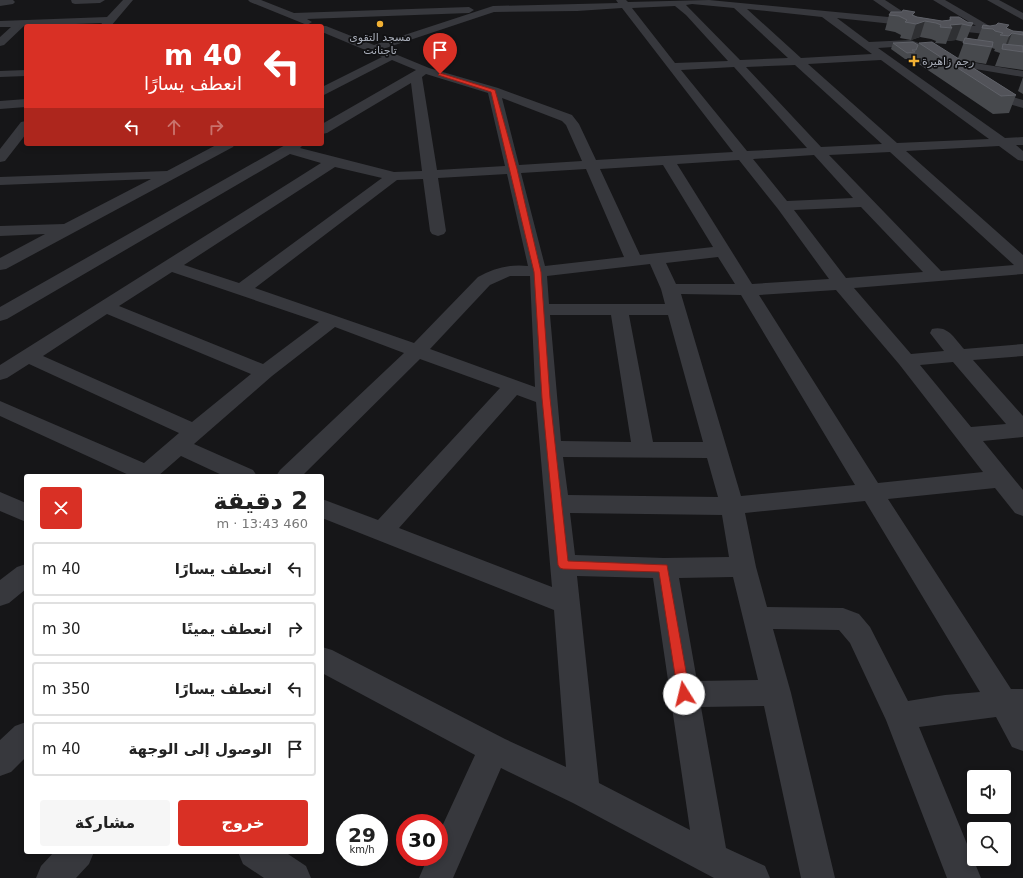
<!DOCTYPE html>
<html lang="ar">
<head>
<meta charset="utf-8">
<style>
  :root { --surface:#fff; --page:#f6f6f6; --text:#222; --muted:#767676; --line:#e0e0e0; --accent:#d93025 }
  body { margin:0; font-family:"DejaVu Sans","Noto Naskh Arabic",sans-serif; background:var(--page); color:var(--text); direction:rtl; height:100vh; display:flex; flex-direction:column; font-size:15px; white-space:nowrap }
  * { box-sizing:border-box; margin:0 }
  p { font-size:13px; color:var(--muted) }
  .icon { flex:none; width:22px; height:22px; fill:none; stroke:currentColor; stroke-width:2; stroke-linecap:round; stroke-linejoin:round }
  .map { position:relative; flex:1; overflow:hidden; direction:ltr }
  .details { position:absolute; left:24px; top:474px; width:300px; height:380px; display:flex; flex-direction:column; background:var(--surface); border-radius:4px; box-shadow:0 2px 6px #0003; direction:rtl }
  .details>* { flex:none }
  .hud { position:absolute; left:24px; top:24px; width:300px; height:122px; border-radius:4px; box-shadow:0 2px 6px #0003; direction:rtl; background:#d93025; color:#fff; overflow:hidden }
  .buttons { position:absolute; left:967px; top:770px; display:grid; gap:8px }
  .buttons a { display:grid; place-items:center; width:44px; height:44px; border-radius:4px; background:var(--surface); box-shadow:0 2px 6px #0003; font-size:20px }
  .speed { position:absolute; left:336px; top:814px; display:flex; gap:8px; font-size:20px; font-weight:700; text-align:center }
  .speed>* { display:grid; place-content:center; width:52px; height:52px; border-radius:50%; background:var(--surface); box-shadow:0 2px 6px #0003; line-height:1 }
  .speed small { font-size:10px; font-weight:400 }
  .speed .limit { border:6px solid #d22; background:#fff; color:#111 }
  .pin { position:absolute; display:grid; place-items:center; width:34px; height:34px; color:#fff; margin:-41px -17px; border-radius:50% 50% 50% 0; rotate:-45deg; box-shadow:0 0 4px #0007 }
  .pin .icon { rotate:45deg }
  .me { position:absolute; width:44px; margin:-22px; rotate:351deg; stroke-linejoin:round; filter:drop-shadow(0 0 3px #0008) }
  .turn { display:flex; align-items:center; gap:14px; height:84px; padding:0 16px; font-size:18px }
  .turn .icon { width:52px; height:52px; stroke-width:2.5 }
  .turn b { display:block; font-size:28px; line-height:34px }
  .lanes { display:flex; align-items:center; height:38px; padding:0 16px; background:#0003; justify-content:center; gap:20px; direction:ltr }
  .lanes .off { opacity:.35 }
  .round { display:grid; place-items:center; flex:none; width:42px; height:42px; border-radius:4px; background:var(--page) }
  .head { display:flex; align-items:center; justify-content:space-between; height:68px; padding:0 16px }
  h1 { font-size:24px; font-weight:700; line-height:30px }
  .cta { display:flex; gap:8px; margin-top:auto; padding:8px 16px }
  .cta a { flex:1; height:46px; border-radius:4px; background:var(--accent); color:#fff; font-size:16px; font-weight:700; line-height:46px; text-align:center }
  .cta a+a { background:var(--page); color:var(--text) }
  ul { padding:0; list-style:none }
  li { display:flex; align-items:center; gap:12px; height:54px; margin:0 8px 6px; padding:0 8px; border:2px solid var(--line); border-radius:4px }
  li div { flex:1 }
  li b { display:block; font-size:15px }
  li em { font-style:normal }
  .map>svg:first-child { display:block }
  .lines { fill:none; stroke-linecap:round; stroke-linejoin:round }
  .minor { fill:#37383d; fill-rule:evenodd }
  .wall { fill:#47494d }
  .shaded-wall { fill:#2f3033 }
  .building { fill:#525359; stroke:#5f6168 }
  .route { fill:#d93025; stroke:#8d1f18 }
  .poi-dot { fill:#f2b134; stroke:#111113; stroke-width:1.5 }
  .labels { text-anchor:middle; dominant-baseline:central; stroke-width:3.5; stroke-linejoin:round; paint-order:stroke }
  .far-poi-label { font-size:11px; fill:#a8adb8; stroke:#111113 }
</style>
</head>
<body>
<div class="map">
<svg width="1023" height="878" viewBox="0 0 1023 878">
  <rect width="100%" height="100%" fill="#161618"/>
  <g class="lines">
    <path class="minor" d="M 0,0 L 13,0 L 15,2 L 13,4 L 0,6 Z
      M 71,0 L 105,0 L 100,3 L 75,4 L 72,3 Z
      M 123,0 L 133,0 L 111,26 L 100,26 L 102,23 L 24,26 L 4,45 L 0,46 L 0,37 L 11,27 L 0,27 L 0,21 L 107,17 Z
      M 248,0 L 261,0 L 294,13 L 469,7 L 474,10 L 469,13 L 307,19 L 312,22 L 307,25 L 250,2 Z
      M 616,0 L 626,0 L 628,2 L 709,0 L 899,18 L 873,0 L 885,0 L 914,19 L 976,26 L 933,0 L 945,0 L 988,25 L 989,28 L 1023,32 L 1023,38 L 837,18 L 869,42 L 910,40 L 925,45 L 947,58 L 1023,71 L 1023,77 L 940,63 L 917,49 L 909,46 L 878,48 L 1005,138 L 1023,137 L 1023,145 L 1016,145 L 1023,151 L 1023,161 L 1018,160 L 999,146 L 906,151 L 1023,255 L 1023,274 L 854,288 L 911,354 L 944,351 L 930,333 L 932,329 C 948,325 954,338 964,349 L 1023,344 L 1023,356 L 973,360 L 1023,416 L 1023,437 L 983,441 L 1023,490 L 1023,516 L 1015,513 L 995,488 L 888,499 L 1011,689 L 1023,689 L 1023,751 L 1012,747 L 996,717 L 919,727 L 981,878 L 947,878 L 886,720 L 850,643 L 839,630 L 773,629 L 791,693 L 835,878 L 801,878 L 764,706 L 701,707 L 726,848 L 765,866 L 770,878 L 714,878 L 573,803 L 501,768 L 453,878 L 419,878 L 428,857 L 439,857 L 439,833 L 475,755 L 322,673 L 322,647 L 332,650 L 505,739 L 566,767 L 554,610 L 322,518 L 322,499 L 378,520 L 500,388 L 420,359 L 302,476 L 276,476 L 280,470 L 404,353 L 335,327 L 272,376 L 194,444 L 253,470 L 257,476 L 224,476 L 181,456 L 158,476 L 131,476 L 0,416 L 0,401 L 144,463 L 179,433 L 29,364 L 7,378 L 0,380 L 0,365 L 321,163 L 290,154 L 7,319 L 0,321 L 0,307 L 287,144 L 304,144 L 300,148 L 394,172 L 422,171 L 411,83 L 327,133 L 322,134 L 322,124 L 416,70 L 392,60 L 322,96 L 322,87 L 382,57 L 322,32 L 322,26 L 318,26 L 326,26 L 374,45 L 493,6 L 618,3 ZM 692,4 L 734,8 L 788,58 L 740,60 L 686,5 ZM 675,6 L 686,15 L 728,61 L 675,63 L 632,8 ZM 622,8 L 733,152 L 596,160 L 579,124 L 572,115 L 498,88 L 429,68 L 383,49 L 494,12 L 577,11 ZM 747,9 L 822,17 L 872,54 L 801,58 ZM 881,60 L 989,139 L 897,143 L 808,64 ZM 795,65 L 882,144 L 821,147 L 746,67 ZM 734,67 L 807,148 L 747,151 L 681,70 ZM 426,74 L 488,93 L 505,166 L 437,170 L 422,77 ZM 502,98 L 562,121 L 566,125 L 582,161 L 519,165 ZM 890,152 L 1014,265 L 941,271 L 829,155 ZM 814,155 L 853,198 L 787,201 L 753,159 ZM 739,160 L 778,209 L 829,279 L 752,284 L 677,164 ZM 663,165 L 713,247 L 640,255 L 600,169 ZM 335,167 L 382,178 L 239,283 L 184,265 ZM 586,169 L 624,257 L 545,266 L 521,173 ZM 507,174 L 528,266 C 510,264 494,268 478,277 L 414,343 L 255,288 L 397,180 L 423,179 L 430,231 L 432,234 L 438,236 L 444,234 L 446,231 L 438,178 ZM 861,207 L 923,272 L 846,278 L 794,210 ZM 718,257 L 735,284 L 676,284 L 666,263 ZM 650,264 L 661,289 L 665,304 L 549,304 L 547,276 ZM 172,272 L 319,322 L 263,364 L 119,306 ZM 510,276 L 530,276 L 535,387 L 430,349 L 490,285 ZM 836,290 L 899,364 L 983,472 L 878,483 L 759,295 ZM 681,294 L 741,295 L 855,485 L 741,496 ZM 107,314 L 251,374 L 192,422 L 43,356 ZM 550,315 L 611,315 L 631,442 L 561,441 ZM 629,315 L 668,315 L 703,442 L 653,442 ZM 953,362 L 1006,424 L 971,427 L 920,365 ZM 517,395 L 536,402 L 552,587 L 399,528 ZM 563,457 L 707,458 L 718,497 L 568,495 ZM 865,501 L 980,692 L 945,695 L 908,701 L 870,627 L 859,614 L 843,608 L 767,607 L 756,567 L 745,513 ZM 570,513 L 722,515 L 729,557 L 664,558 L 575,555 ZM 577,576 L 653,578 L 690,830 L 599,783 ZM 733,577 L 758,680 L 697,681 L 679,578 Z
      M 987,0 L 999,0 L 1023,13 L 1023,20 Z
      M 26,70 L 26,76 L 0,77 L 0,71 Z
      M 987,85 L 991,86 L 1002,94 L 1023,100 L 1023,108 L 994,100 L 981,89 L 983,86 Z
      M 26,99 L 26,107 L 0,109 L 0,101 Z
      M 26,121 L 26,134 L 5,161 L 0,162 L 0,149 L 21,122 Z
      M 218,144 L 235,144 L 233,147 L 6,269 L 0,270 L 0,258 L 45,234 L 0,236 L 0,226 L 64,224 L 151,179 L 0,185 L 0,177 L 167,171 Z
      M 0,492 L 26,503 L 26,522 L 0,511 Z
      M 26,564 L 26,589 L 9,603 L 0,606 L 0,580 L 17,567 Z
      M 26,722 L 26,757 L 11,772 L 0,776 L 0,740 L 15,726 Z
      M 54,852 L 94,852 L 89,864 L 76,878 L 36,878 L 41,866 Z
      M 238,852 L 285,852 L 306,866 L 311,878 L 264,878 L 243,864 Z"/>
  </g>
  <path class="wall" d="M 915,12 L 913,15 L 917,17 L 942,21 L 949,20 L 950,17 L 967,22 L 973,23 L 967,38 L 977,40 L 983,25 L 1007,28 L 1013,31 L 1023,32 L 1023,70 L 995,66 L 1000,53 L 994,51 L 995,49 L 992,48 L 986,64 L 961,60 L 1016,95 L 1009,113 L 993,114 L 913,60 L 914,56 L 913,59 L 905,59 L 891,49 L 893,43 L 918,45 L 919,43 L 958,58 L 964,42 L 956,40 L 947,41 L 946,44 L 935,43 L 936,41 L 931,39 L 920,37 L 911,40 L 900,38 L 901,35 L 895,32 L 885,30 L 889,15 Z
    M 1023,77 L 1023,94 L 1018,91 Z"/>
  <path class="shaded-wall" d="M 925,21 L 920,37 L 911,40 L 916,24 Z
    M 962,24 L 956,40 L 947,41 L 952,28 L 950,25 Z
    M 1012,33 L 1006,49 L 1004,49 L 1009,36 Z"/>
  <path class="building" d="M 903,10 L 915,12 L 912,15 L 917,17 L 942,21 L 951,20 L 950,17 L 959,17 L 967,22 L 973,23 L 971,26 L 962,24 L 950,25 L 952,28 L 940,27 L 941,25 L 936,23 L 925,21 L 916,24 L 905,22 L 907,20 L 899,16 L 889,15 L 891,12 L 902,12 Z
    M 998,23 L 1009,25 L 1006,28 L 1013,31 L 1023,32 L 1023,35 L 1012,33 L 1009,36 L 1000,35 L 1003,33 L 995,31 L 993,29 L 982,28 L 983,25 L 990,26 L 996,25 Z
    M 965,38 L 993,42 L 992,47 L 963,43 Z
    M 913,42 L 918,45 L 916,50 L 912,50 L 915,52 L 907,53 L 893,43 Z
    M 932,42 L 1016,95 L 1001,96 L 919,43 Z
    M 1003,44 L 1023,46 L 1023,52 L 1002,49 Z"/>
  <path class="route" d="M 440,73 L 495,90 L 517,169 L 541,272 L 550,398 L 568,561 L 667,565 L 690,694 L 688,697 L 684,699 L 680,697 L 678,694 L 659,572 L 563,569 L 560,568 L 558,565 L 542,398 L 534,272 L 491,92 L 438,75 Z"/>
  <g class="poi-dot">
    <circle cx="380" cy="24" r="4"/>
    <path d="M912 55h4v4h4v4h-4v4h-4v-4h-4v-4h4z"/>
  </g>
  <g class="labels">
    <g class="far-poi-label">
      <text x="380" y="37">مسجد التقوى<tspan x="380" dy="13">تاجنانت</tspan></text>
      <text x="922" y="61" text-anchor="start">رجم زاهيرة</text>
    </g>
  </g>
</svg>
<div class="buttons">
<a><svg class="icon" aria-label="sound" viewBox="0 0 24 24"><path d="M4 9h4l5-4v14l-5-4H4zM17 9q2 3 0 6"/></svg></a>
<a><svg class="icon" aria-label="search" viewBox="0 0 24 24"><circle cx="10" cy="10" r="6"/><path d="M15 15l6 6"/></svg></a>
</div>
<div class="speed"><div>29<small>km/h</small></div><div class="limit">30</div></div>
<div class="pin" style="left:440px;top:74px;background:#d93025"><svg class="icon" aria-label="arrive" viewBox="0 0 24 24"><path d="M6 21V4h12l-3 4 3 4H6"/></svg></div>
<svg class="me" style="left:684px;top:694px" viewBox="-20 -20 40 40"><circle r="19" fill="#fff"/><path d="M0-13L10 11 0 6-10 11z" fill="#d93025"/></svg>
<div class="hud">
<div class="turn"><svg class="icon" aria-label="left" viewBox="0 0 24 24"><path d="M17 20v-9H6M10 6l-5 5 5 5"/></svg><div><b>40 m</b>انعطف يسارًا</div></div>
<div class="lanes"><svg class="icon" aria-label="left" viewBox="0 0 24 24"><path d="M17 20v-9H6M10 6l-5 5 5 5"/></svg><svg class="icon off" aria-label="ahead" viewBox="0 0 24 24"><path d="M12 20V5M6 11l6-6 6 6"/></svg><svg class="icon off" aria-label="right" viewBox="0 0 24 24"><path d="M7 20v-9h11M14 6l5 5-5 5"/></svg></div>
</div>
<section class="details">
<div class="head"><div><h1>2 دقيقة</h1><p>460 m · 13:43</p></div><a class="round" style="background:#d93025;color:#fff"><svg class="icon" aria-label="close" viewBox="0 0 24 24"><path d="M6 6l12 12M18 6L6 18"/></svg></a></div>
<ul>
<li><svg class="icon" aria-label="left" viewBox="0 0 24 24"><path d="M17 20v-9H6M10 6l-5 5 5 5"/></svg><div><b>انعطف يسارًا</b></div><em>40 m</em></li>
<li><svg class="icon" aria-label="right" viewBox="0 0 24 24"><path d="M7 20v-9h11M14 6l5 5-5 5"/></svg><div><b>انعطف يمينًا</b></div><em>30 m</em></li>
<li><svg class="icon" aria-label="left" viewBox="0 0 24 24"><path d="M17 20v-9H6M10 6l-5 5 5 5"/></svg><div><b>انعطف يسارًا</b></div><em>350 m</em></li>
<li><svg class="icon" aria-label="arrive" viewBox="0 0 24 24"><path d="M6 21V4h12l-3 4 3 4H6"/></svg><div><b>الوصول إلى الوجهة</b></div><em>40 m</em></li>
</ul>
<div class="cta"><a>خروج</a><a>مشاركة</a></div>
</section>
</div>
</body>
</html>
